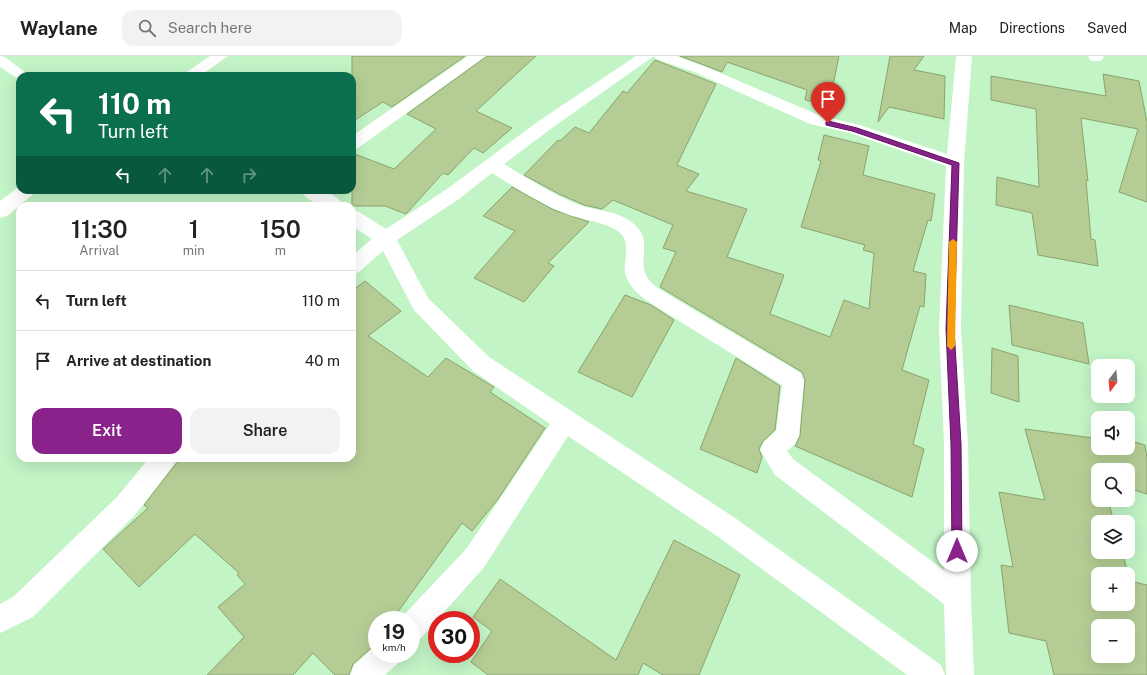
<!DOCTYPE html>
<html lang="en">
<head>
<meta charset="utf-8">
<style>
  :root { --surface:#fff; --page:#f2f2f2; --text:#222; --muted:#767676; --line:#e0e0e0; --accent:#89238b }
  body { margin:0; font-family:"Public Sans",sans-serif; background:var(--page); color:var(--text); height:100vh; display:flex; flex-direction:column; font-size:15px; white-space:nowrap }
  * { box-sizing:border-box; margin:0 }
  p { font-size:13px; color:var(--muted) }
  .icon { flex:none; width:22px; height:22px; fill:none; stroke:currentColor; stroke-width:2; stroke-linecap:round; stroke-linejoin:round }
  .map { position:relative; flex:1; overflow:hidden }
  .panel { position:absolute; left:16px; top:146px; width:340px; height:260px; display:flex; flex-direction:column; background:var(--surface); border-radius:12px; box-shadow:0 4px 16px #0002 }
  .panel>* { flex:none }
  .guide { position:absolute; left:16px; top:16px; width:340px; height:122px; border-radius:12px; box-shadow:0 4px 16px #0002; background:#0b6e4f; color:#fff; overflow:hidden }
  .needle { width:26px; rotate:196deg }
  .buttons { position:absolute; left:1091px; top:303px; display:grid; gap:8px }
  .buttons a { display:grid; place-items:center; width:44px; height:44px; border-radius:8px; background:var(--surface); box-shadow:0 4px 16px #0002; font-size:20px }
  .speed { position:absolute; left:368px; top:555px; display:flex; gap:8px; font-size:20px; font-weight:700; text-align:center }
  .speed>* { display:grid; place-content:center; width:52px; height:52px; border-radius:50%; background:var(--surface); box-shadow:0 4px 16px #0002; line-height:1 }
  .speed small { font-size:10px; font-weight:400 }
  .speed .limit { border:6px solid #d22; background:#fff; color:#111 }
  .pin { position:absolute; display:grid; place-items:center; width:34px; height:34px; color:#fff; margin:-41px -17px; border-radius:50% 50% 50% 0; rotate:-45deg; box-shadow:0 0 4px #0007 }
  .pin .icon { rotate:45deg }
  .me { position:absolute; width:44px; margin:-22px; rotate:0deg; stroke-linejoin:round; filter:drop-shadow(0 0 3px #0008) }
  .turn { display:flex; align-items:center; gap:14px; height:84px; padding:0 16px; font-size:18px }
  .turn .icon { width:52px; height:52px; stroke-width:2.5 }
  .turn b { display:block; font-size:28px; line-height:34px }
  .lanes { display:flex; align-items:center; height:38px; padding:0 16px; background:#0003; justify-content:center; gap:20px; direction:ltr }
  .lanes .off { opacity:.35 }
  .eta { display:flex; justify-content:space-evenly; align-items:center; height:68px; text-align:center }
  .eta b { font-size:24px; font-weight:600; line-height:28px }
  .primary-button { display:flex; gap:8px; margin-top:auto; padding:8px 16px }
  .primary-button a { flex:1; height:46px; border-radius:12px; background:var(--accent); color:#fff; font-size:16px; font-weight:600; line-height:46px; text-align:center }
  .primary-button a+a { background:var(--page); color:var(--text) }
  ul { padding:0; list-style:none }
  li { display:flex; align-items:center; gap:12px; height:60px; padding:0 16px; border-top:1px solid var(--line) }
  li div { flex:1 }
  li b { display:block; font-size:15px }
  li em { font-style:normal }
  header { display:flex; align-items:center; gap:24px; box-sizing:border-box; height:56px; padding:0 20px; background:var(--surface); border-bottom:1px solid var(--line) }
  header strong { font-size:19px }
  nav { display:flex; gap:22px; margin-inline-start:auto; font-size:14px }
  .search { width:280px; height:36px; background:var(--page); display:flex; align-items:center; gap:10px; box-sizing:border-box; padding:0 14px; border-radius:12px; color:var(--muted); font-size:15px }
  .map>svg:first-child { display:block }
  .building { fill:#b5cd95; stroke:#8ba36c; fill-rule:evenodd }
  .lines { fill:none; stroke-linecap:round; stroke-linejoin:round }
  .minor { fill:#fff; fill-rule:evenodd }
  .route { fill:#89238b; stroke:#59175a }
  .slow { fill:#f59e0b }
</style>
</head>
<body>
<header>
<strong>Waylane</strong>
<div class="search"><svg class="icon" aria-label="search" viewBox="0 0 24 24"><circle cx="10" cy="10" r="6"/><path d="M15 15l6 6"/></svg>Search here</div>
<nav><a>Map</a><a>Directions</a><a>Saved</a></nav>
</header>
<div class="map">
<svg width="1147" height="619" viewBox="0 0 1147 619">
  <rect width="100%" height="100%" fill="#c2f4c6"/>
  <path class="building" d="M 352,0 L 465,0 L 392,51 L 383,46 L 352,66 Z
    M 487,0 L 536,0 L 476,55 L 512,72 L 483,97 L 474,92 L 448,119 L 443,117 L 406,158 L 385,150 L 352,150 L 352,97 L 394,113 L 436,73 L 407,58 Z
    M 680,0 L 839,0 L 829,49 L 805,44 L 807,34 L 727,6 L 722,16 Z
    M 890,0 L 924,0 L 914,14 L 945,20 L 944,63 L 889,51 L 878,66 Z
    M 655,4 L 716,28 L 677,109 L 699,118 L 686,135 L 747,153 L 727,201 L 784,219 L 770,258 L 830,281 L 844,244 L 869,253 L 874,197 L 863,194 L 865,189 L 801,171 L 821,105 L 818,104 L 824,79 L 869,90 L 863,119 L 935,138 L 931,165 L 928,164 L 913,215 L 926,218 L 924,251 L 920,250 L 902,314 L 929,324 L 913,388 L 924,393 L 912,441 L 795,390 L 800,380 L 805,324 L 802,316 L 660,231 L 676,196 L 663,192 L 673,169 L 613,144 L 602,153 L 584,149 L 559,138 L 524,119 L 558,84 L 560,85 L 575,71 L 589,77 L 623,35 L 627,37 Z
    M 1103,18 L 1139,25 L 1147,66 L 1147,146 L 1119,136 L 1138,73 L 1081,62 L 1088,125 L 1086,124 L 1091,183 L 1095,184 L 1098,210 L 1038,199 L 1032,157 L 996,149 L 997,121 L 1039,131 L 1036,53 L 991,44 L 991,20 L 1106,40 Z
    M 512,131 L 554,154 L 589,166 L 548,207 L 554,210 L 524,246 L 474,222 L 515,175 L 483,160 Z
    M 365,225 L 401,255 L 368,280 L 428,321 L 446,302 L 494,331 L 490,336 L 545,372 L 498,443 L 472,475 L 462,467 L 392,564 L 377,564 L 377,587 L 353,608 L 349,619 L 335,619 L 313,597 L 293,619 L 207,619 L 244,581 L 218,551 L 245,528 L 237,519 L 239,517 L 195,478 L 139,531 L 103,493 L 148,452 L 144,449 L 175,409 L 183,402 L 352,402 L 352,235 Z
    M 625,239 L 651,249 L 674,264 L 632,341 L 578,316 Z
    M 1009,249 L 1083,267 L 1089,308 L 1012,289 Z
    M 992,292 L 1018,300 L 1019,346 L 991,337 Z
    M 736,302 L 780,330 L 775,374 L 763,385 L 759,393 L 762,401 L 757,417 L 700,393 Z
    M 1025,373 L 1093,382 L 1093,374 L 1098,376 L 1098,392 L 1128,392 L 1128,384 L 1145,389 L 1147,403 L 1147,438 L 1128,432 L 1128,414 L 1098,414 L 1098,444 L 1108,444 L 1114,466 L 1098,466 L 1098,496 L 1122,496 L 1128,518 L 1098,518 L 1098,548 L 1128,548 L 1128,519 L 1130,525 L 1147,529 L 1147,619 L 1054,619 L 1046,585 L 1009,577 L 1001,509 L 1013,511 L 999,436 L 1045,444 ZM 1098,570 L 1128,570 L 1128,600 L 1098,600 Z
    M 674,484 L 740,519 L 699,619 L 663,619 L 643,607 L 638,619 L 488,619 L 471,606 L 492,575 L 473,561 L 500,523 L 616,604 Z"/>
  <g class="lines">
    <path class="minor" d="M 0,0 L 5,1 L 30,20 L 20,20 L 20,24 L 0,11 Z
      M 210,0 L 228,0 L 200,20 L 181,20 Z
      M 468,0 L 486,0 L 358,92 L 352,94 L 352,80 Z
      M 636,0 L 676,0 L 704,10 L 821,60 L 860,69 L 947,98 L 956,0 L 972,0 L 964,107 L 961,273 L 968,388 L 971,541 L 974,619 L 946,619 L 944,548 L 775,419 L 760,394 L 764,386 L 776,375 L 782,329 L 655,250 C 642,242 629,232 625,217 C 623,205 631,188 621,178 C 610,166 580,164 564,157 C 539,147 516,132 492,117 L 459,143 L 397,184 L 428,242 L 489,301 L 735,462 L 941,609 L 945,619 L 907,619 L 717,480 L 568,380 L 485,510 L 421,582 L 411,586 L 411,564 L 400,564 L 401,562 L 467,492 L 550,368 L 473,315 L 414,254 L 383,195 L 359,216 L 352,219 L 352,200 L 372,183 L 352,170 L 352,154 L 359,156 L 386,173 L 447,133 L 540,64 ZM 654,0 L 656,3 L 694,16 L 810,68 L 850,77 L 946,110 L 939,273 L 944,388 L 944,514 L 793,403 L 787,395 L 795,388 L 799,380 L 804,324 L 801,317 L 669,239 C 661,234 650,228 646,219 C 638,202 653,184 634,168 C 619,154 594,155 577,148 C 551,137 528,123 504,108 L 552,72 Z
      M 1088,0 L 1104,0 L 1101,5 L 1091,5 Z
      M 20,130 L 20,134 L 36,134 L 33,138 L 7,160 L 0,162 L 0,145 Z
      M 300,134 C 316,134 335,134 344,150 C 328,150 310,150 300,134 Z
      M 149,402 L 176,402 L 173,410 L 135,459 L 33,561 L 0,577 L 0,548 L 13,541 L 117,441 Z
      M 377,588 L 377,598 L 401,598 L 397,608 L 385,619 L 350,619 L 354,609 Z"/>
  </g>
  <path class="route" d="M 828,65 L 857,72 L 959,107 L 954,273 L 961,388 L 962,495 L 961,498 L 957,500 L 953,498 L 952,495 L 951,388 L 946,273 L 952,109 L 852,75 L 826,69 L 826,66 Z"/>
  <path class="slow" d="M 953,183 L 957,186 L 955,290 L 951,294 L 947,290 L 949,186 Z"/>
</svg>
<div class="buttons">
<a><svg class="needle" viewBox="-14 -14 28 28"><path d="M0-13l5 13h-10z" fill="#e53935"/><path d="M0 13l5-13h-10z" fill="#767676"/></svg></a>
<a><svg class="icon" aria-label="sound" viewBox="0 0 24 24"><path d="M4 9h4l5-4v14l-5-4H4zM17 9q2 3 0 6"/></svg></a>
<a><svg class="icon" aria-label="search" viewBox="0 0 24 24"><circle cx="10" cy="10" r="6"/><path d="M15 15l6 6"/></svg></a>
<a><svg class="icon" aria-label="layers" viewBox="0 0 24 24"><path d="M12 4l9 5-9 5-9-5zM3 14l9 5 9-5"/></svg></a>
<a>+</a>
<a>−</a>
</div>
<div class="speed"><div>19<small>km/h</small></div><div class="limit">30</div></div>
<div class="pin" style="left:828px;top:67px;background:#d93025"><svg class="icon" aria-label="arrive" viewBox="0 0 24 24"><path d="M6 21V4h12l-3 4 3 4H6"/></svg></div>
<svg class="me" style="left:957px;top:495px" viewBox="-20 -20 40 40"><circle r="19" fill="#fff"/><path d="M0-13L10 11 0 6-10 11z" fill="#89238b"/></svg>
<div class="guide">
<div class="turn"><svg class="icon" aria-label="left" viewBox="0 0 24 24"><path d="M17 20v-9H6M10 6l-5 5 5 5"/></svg><div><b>110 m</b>Turn left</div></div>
<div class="lanes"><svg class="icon" aria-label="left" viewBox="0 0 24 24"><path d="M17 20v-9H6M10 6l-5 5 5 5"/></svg><svg class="icon off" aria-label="ahead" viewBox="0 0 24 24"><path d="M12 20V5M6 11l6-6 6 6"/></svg><svg class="icon off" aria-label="ahead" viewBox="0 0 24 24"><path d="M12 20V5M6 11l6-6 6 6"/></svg><svg class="icon off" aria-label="right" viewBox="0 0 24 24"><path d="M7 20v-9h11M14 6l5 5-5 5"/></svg></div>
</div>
<section class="panel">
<div class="eta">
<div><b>11:30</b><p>Arrival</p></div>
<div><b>1</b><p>min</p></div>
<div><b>150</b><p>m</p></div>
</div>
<ul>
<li><svg class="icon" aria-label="left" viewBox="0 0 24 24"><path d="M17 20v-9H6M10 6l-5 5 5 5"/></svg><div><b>Turn left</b></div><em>110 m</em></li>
<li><svg class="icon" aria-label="arrive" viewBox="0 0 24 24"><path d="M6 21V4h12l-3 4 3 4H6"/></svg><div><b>Arrive at destination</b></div><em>40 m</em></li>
</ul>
<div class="primary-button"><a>Exit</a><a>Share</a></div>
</section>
</div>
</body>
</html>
